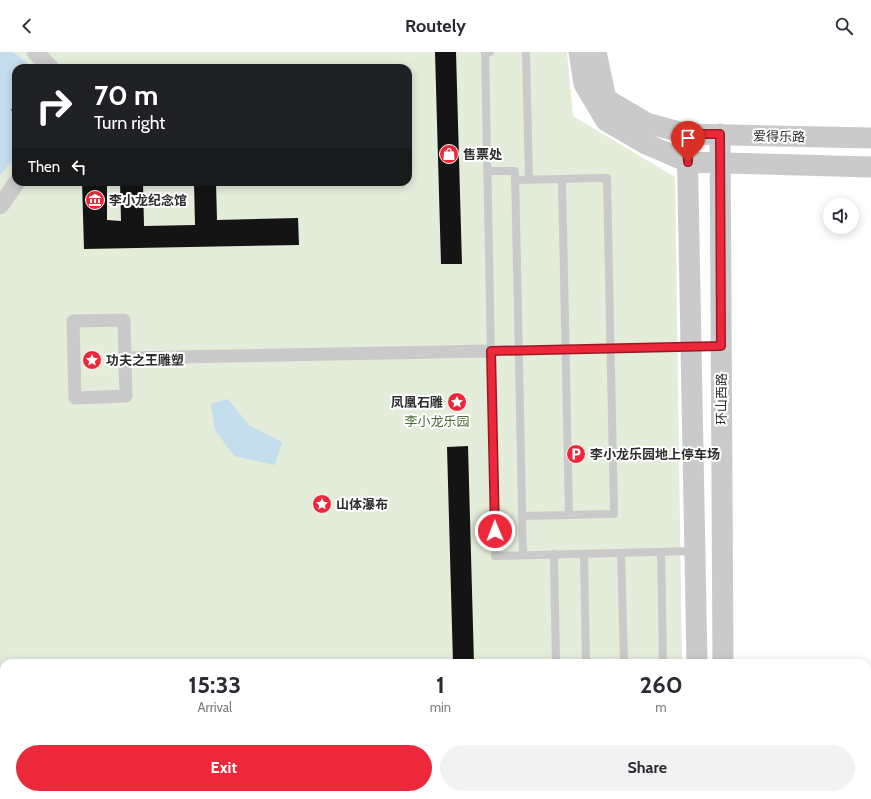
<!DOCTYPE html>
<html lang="en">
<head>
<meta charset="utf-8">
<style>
  :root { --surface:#fff; --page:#f2f2f3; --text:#2b2b33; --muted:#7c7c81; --accent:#ec283a }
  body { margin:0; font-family:Cabin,"Noto Sans SC",sans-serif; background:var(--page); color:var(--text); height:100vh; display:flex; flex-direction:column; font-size:15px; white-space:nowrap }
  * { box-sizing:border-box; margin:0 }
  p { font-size:13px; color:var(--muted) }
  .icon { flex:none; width:22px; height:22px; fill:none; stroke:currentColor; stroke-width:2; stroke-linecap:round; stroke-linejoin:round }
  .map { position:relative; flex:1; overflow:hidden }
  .side { position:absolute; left:0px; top:607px; width:871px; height:140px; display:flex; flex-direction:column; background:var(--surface); border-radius:12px 12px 0 0; box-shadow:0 2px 10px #0003 }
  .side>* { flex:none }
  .hud { position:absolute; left:12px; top:12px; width:400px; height:122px; border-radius:12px; box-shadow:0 2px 10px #0003; background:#202124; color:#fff; overflow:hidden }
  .controls { position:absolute; left:823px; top:146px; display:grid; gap:8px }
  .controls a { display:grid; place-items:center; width:36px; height:36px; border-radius:50%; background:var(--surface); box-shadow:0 2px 10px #0003; font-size:20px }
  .pin { position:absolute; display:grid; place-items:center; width:34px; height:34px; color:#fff; margin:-41px -17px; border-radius:50% 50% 50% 0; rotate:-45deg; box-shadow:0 0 4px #0007 }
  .pin .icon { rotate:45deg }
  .me { position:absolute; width:44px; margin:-22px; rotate:359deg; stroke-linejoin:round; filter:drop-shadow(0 0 3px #0008) }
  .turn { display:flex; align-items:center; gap:14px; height:84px; padding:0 16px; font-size:18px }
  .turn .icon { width:52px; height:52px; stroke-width:2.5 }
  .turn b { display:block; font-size:28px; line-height:34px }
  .then { display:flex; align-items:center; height:38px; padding:0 16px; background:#0003; gap:8px; font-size:15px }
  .eta { display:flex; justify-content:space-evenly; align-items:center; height:68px; text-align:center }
  .eta b { font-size:24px; font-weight:800; line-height:28px }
  .button { display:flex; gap:8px; margin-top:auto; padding:8px 16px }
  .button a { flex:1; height:46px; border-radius:24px; background:var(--accent); color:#fff; font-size:16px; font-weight:800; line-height:46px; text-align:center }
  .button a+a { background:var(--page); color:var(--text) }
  header { display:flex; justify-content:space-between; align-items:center; height:52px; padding:0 16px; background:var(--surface); font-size:18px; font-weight:800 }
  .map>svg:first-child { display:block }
  .green { fill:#e4ecda; fill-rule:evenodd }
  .water { fill:#c5deed }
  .building { fill:#141414 }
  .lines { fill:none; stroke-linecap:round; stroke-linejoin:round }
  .service { stroke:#cacaca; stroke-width:8 }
  .pedestrian { stroke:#cacaca; stroke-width:13 }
  .minor { stroke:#cacaca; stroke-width:17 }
  .tertiary { stroke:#cacaca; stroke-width:21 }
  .route-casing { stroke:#991a26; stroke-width:10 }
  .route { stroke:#ec283a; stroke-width:7 }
  .labels { text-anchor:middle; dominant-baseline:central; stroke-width:4; stroke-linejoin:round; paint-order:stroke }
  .street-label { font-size:13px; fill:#2d2d2d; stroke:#fff }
  .poi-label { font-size:13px; font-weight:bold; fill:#2d2d2d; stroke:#fff; text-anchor:start }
  .park-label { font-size:13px; fill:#516b39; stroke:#fff }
</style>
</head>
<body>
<header><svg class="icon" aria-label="back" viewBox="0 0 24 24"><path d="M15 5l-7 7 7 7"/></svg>Routely<svg class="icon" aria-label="search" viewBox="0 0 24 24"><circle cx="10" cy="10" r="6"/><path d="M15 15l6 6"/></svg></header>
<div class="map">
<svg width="871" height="747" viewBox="0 0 871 747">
  <rect width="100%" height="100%" fill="#fff"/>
  <path class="green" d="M 0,0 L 567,0 L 573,64 L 675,125 L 682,611 L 4,611 L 4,743 L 683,743 L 684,745 L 680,747 L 0,747 ZM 16,16 L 408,16 L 408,130 L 16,130 Z"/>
  <path class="water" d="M 0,0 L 13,0 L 34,16 L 16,16 L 16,52 L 11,58 L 16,62 L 16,103 L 0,124 Z
    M 228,347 L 249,373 L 282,390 L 275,413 L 234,404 L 215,378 L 211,352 Z
    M 0,698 C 4,714 5,722 0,739 Z"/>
  <path class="building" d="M 435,0 L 456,0 L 462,212 L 441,212 Z
    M 16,52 L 16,62 L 11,58 Z
    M 82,130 L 107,130 L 107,168 L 121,169 L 120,130 L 143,130 L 144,174 L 195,173 L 194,130 L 216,130 L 217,168 L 298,166 L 299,193 L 84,197 Z
    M 468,394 L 474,611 L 453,611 L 447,395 Z"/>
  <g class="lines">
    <path class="service" d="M 490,0 L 485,0 L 495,504 L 694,499
      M 526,0 L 529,128
      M 487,119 L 515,119 L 523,503
      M 562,127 L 569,463
      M 515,128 L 607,126 L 614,462 L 522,464
      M 491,299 L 720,294
      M 661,500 L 663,611
      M 621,501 L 624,611
      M 554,502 L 556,611
      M 584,502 L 586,611
      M 474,743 L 474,747
      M 515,743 L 515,747
      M 551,743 L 551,747
      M 589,743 L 589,747
      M 626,743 L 627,747
      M 666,743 L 666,747"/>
    <path class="pedestrian" d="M 125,306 L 126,344 L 75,346 L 73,269 L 124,268 L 125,306 L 491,299"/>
    <path class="minor" d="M 35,0 L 51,16
      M 0,154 L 17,130
      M 0,676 L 4,685
      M 9,747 L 9,743"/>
    <path class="tertiary" d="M 579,0 L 584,32 L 606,69 L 644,91 L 688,110 L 871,115
      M 596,0 L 606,47 L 647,71 L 687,82 L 871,86
      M 687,82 L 697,611
      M 720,82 L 723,611
      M 700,743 L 700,747
      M 724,743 L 724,747"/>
  </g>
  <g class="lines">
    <defs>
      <path id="route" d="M 495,479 L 491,299 L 721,294 L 720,82 L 687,82 L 688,110"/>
    </defs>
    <use href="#route" class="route-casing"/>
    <use href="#route" class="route"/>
  </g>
  <defs>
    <symbol id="shop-disc" viewBox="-11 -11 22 22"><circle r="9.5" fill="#ec283a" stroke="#fff"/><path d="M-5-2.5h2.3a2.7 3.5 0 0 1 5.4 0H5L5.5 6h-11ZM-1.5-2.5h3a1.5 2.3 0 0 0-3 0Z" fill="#fff"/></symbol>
    <symbol id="museum-disc" viewBox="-11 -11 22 22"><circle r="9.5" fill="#ec283a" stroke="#fff"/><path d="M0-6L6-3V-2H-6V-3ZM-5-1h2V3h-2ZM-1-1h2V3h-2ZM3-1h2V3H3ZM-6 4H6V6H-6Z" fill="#fff"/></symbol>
    <symbol id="sight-disc" viewBox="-11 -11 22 22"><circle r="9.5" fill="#ec283a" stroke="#fff"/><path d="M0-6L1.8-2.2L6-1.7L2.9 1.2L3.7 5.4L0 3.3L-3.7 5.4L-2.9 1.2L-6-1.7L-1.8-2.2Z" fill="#fff"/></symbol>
    <symbol id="parking-disc" viewBox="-11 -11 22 22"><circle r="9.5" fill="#ec283a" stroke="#fff"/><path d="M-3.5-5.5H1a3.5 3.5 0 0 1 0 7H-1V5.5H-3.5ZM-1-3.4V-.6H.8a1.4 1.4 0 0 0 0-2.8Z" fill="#fff"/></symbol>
  </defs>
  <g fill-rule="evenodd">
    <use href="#shop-disc" x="438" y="91" width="22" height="22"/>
    <use href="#museum-disc" x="84" y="137" width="22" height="22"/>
    <use href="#sight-disc" x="81" y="297" width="22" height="22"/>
    <use href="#sight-disc" x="446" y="339" width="22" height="22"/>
    <use href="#parking-disc" x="565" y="391" width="22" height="22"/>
    <use href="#sight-disc" x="311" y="441" width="22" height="22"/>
  </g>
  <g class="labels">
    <g class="street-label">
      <text transform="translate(779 84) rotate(1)">爱得乐路</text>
      <text transform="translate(721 347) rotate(-90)">环山西路</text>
    </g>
    <g class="poi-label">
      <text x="463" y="102">售票处</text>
      <text x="109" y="148">李小龙纪念馆</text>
      <text x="106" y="308">功夫之王雕塑</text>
      <text x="443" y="350" text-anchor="end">凤凰石雕</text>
      <text x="590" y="402">李小龙乐园地上停车场</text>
      <text x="336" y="452">山体瀑布</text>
    </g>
    <g class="park-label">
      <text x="437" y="369">李小龙乐园</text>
    </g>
  </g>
</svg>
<div class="controls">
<a><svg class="icon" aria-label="sound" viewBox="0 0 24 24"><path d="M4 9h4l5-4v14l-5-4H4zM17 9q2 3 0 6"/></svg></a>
</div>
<div class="pin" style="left:688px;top:110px;background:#d93025"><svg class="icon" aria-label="arrive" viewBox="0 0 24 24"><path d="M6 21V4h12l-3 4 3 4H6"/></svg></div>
<svg class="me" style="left:495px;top:479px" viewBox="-20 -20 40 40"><circle r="17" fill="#ec283a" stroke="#fff" stroke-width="3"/><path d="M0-11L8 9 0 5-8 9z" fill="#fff"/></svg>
<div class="hud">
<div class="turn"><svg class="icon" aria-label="right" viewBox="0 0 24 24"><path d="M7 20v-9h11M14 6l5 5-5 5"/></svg><div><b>70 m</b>Turn right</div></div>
<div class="then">Then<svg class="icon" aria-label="left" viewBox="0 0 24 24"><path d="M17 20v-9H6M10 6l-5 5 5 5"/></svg></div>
</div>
<section class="side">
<div class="eta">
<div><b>15:33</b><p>Arrival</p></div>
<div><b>1</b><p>min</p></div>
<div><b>260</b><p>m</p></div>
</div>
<div class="button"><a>Exit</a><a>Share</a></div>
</section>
</div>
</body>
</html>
